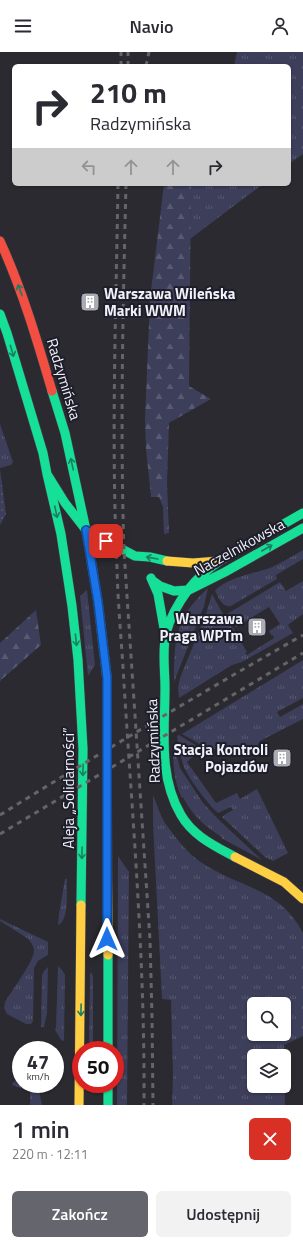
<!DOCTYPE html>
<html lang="pl">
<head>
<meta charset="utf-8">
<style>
  :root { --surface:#fff; --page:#f2f2f3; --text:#2b2b33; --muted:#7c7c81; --accent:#65656d }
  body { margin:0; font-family:"Titillium Web",sans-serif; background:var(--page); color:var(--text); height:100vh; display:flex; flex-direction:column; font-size:15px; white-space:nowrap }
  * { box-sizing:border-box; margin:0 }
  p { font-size:13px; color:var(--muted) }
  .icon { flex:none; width:22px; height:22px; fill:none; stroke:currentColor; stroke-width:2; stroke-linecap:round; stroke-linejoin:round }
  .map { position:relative; height:1053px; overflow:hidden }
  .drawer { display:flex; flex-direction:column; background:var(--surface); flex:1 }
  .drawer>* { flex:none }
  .hud { position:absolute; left:12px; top:12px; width:279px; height:122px; border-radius:6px; box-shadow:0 1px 3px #0004; background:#fff; color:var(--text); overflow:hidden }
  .tools { position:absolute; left:247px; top:945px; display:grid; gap:8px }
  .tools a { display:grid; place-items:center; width:44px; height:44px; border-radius:6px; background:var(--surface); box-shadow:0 1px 3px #0004; font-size:20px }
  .speed { position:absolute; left:12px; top:989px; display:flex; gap:8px; font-size:20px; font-weight:700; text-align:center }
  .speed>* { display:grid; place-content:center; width:52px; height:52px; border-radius:50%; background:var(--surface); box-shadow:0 1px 3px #0004; line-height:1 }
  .speed small { font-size:10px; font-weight:400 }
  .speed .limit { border:6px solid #d22; background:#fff; color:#111 }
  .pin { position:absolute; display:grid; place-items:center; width:34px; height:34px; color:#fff; margin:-17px; border-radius:8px; box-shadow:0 2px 6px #0006 }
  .me { position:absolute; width:44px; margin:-22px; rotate:0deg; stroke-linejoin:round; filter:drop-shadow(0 0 3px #0008) }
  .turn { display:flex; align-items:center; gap:14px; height:84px; padding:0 12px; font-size:18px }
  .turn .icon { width:52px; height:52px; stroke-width:2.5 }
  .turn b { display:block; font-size:28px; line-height:34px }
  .lanes { display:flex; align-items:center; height:38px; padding:0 12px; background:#0003; justify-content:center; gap:20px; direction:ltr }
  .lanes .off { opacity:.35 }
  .round { display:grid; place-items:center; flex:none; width:42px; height:42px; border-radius:6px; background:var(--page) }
  .head { display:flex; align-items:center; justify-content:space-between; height:68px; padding:0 12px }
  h1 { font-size:24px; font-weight:600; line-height:30px }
  .action { display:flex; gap:8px; margin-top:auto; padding:8px 12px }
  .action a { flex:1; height:46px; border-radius:6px; background:var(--accent); color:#fff; font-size:16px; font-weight:600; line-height:46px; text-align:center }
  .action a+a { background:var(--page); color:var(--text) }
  header { display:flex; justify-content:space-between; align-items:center; height:52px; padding:0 12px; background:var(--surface); font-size:18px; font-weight:600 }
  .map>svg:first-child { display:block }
  .grass { fill:url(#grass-tufts); fill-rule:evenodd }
  .forest { fill:url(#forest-firs) }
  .garden { fill:url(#garden-dots) }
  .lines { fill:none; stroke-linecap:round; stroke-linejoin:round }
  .fast-casing { stroke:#47474d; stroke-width:10 }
  .slow-casing { stroke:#47474d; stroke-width:10 }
  .jam-casing { stroke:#47474d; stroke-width:10 }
  .fast { stroke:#16e098; stroke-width:9 }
  .slow { stroke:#ffcf43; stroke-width:9 }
  .jam { stroke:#f24e42; stroke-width:9 }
  .rail { stroke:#646469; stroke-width:3; stroke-dasharray:5 5; stroke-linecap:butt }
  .oneway { stroke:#1a7f61 }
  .route-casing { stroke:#114b97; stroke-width:10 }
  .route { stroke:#1a73e8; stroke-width:7 }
  .labels { text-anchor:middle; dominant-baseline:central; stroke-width:4; stroke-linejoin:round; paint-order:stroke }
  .poi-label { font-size:15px; font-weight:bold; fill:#f0f1f9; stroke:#1d1e2a; text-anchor:end }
  .street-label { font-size:15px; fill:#f0f1f9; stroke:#1d1e2a }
</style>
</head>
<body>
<header><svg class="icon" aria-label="menu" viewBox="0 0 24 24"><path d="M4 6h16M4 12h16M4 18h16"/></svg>Navio<svg class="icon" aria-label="person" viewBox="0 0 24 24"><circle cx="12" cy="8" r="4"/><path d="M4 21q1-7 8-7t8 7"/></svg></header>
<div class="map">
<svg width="303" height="1053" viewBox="0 0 303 1053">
  <defs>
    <pattern id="grass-tufts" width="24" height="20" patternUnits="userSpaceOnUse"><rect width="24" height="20" fill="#3c3e5a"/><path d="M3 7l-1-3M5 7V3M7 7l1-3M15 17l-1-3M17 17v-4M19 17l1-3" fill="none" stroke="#585a72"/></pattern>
    <pattern id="forest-firs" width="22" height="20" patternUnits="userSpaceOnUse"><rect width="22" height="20" fill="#3c3e5a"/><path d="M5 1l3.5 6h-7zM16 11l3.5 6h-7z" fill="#585a72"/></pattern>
    <pattern id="garden-dots" width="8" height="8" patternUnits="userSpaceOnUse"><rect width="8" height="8" fill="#3c3e5a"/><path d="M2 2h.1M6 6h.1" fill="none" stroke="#585a72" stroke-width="1.8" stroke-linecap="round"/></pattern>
  </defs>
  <rect width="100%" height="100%" fill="#2a2a30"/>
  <path class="grass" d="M 237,0 L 303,0 L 303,102 L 289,112 L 289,14 L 234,14 Z
    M 191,132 L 263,132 L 190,187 Z
    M 0,372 L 13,410 L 11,413 L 0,416 Z
    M 303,498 L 303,507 L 276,523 L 277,527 L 231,554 C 222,556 219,546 215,539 C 224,527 255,521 270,516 C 281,511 292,504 303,498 Z
    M 303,529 L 303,562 L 288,573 L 293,581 L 242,610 L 232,613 L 179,646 L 178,635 L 180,626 L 206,562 L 212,542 L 229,573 L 233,576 L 247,600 L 245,601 L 247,603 L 274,586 L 273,583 L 272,584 L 269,579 L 280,572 L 269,555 L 236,575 L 227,562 L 280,530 L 286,539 Z
    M 208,536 L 204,554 L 174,630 C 174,587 175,566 208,536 Z
    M 87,538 L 95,613 L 88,624 L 80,544 Z
    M 303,608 L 303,646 L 277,660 L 280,665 L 303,652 L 303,667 L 260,689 L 257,695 C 235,696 203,693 187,710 L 216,751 L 237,741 L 240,747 L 257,737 L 288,801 L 273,809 L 265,805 L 222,765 L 227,761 L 233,758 L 231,755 L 218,761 C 208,752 189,727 184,715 C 180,705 179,695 177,684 L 179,683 L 202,697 L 205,695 L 182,682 Z
    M 173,689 L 180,716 L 184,722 L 203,751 L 219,768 L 262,808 L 221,786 L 222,785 C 205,775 192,763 183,745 L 182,746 C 173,728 173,708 173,689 Z
    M 153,743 C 157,752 160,763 165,771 C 175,785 188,802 202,811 C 240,836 280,836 303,881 L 303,984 L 284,993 L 285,1053 L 172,1053 L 173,1024 L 171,948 L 162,947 L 153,772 ZM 254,952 L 284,952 L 284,982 L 254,982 ZM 254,1004 L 284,1004 L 284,1034 L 254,1034 Z
    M 118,804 L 129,820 L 127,1053 L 117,1053 Z
    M 65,827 L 67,827 C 66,839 70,868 58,873 L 59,862 Z
    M 0,867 L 48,890 L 48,903 L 38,909 L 34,916 L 33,969 L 31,972 L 26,972 L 7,962 L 4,956 L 5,950 C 11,940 33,910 34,900 C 34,894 31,890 27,886 L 0,869 Z
    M 58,914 L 62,918 L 65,923 L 64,989 L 61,988 L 55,978 L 56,975 Z
    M 48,915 L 47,961 L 44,975 L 41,975 L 42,923 L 44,919 Z
    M 91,920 L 93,924 L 93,998 L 89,998 L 90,922 Z
    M 14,1029 L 39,1038 L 42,1053 L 30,1053 L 30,1039 L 12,1033 Z"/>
  <path class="forest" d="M 164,132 L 191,132 L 189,334 L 211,347 L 169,371 L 167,431 L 169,481 L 164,482 L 163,455 L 159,445 L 151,445 L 146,397 L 145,367 L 150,247 Z
    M 36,558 L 41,593 L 1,628 L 0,630 L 0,591 Z"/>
  <path class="garden" d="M 0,417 L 6,462 L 0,473 Z"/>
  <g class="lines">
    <defs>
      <path id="fast" d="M 0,262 L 7,281 L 43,401 L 47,422 L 65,451 L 86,478 L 135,504 L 150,505 L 167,509
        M 52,339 L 65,381 L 86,478 L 98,550 L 107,626 L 107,743
        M 47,422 L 61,482 L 72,554 L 78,608 L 83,697 L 81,853
        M 151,526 L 158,542 L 165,582
        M 153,529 L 160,534 L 174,539 L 189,538 L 225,520 L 303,476
        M 235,805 C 215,794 193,784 181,763 C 158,724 165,678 165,636 C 165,618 162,598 166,581 C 170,566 179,550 188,538 C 206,514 235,499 261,485 C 275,477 289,469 303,461
        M 108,903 L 108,998
        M 108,1032 L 108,1053"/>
      <path id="slow" d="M 167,509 L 193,511 L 219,509
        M 107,743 L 108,903
        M 235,805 L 284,830 L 303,847
        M 79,1053 L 81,853"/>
      <path id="jam" d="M 0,189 C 22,237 37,288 52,339"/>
    </defs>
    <use href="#fast" class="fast-casing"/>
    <use href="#slow" class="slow-casing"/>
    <use href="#jam" class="jam-casing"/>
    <use href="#fast" class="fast"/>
    <use href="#slow" class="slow"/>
    <use href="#jam" class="jam"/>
    <path class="rail" d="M 121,14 L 121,0
      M 128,14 L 128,0
      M 146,14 L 149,0
      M 118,132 C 116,260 111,388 117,516 C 118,555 122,594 124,632 C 133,772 145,912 144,1053
      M 126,132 C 123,254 120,376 124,499 L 150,888 L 152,965 L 153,1053
      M 0,763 C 100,701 201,641 303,583
      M 0,782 L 303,601"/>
  </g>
  <defs><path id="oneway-shaft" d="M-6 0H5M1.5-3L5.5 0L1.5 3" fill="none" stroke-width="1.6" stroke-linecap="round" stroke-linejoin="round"/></defs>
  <g class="oneway">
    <use href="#oneway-shaft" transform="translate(20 238) rotate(-110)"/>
    <use href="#oneway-shaft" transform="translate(12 299) rotate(74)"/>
    <use href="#oneway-shaft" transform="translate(72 412) rotate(-102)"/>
    <use href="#oneway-shaft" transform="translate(56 460) rotate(78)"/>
    <use href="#oneway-shaft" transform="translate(267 496) rotate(-30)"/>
    <use href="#oneway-shaft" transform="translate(152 506) rotate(-170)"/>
    <use href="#oneway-shaft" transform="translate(76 588) rotate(84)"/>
    <use href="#oneway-shaft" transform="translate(83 718) rotate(91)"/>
    <use href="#oneway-shaft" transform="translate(82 801) rotate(91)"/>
    <use href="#oneway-shaft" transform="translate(81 958) rotate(91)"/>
  </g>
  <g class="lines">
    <defs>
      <path id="route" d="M 106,489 L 86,478 L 98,550 L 107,626 L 107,887"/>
    </defs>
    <use href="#route" class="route-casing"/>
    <use href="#route" class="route"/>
  </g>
  <defs>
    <symbol id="building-square" viewBox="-11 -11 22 22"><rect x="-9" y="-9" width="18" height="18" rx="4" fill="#ababb3" stroke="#1d1e2a"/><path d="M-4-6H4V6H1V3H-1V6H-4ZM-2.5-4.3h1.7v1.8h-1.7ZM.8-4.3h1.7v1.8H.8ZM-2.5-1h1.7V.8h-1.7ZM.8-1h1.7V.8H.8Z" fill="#fff"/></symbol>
  </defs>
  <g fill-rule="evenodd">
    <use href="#building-square" x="79" y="239" width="22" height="22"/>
    <use href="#building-square" x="246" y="564" width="22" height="22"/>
    <use href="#building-square" x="271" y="695" width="22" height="22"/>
  </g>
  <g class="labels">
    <g class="poi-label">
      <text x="104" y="241" text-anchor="start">Warszawa Wileńska<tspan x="104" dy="17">Marki WWM</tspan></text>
      <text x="243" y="566">Warszawa<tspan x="243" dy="17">Praga WPTm</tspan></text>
      <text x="268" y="697">Stacja Kontroli<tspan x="268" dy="17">Pojazdów</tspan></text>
    </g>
    <g class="street-label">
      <text transform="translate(64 327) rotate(73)">Radzymińska</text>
      <text transform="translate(239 495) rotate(-29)">Naczelnikowska</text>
      <text transform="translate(153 689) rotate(-92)">Radzymińska</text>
      <text transform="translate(68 736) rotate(-90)">Aleja „Solidarności”</text>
    </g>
  </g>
</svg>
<div class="tools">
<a><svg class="icon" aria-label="search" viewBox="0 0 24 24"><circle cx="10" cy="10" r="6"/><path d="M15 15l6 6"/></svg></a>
<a><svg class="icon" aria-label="layers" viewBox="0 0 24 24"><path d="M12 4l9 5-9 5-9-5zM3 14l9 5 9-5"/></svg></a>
</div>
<div class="speed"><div>47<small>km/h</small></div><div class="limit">50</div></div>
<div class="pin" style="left:106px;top:489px;background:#d93025"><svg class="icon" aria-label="arrive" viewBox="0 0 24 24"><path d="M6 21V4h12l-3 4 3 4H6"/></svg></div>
<svg class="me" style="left:107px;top:887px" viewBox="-20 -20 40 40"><path d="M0-17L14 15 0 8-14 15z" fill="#1a73e8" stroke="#fff" stroke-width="4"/></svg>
<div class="hud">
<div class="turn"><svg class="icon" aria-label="right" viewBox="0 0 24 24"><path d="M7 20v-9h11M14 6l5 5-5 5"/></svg><div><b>210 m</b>Radzymińska</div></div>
<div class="lanes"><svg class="icon off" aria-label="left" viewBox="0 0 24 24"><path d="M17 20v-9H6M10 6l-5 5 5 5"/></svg><svg class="icon off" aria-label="ahead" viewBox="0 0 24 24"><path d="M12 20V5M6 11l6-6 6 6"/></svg><svg class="icon off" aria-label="ahead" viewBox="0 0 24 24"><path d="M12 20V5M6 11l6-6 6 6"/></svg><svg class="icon" aria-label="right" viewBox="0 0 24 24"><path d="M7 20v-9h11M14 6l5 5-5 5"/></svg></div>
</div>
</div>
<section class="drawer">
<div class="head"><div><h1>1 min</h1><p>220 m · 12:11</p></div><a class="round" style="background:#d93025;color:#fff"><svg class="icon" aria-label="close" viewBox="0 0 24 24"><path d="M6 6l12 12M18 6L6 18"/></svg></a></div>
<div class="action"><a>Zakończ</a><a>Udostępnij</a></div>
</section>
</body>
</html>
